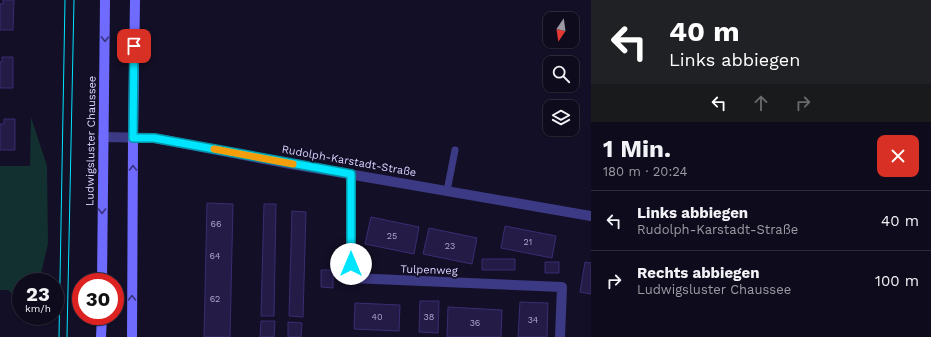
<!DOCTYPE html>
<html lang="de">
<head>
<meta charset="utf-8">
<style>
  :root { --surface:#0e0b1c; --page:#171425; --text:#f1f3f6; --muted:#9b9ba3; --line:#2e2b3b }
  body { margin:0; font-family:"Work Sans",sans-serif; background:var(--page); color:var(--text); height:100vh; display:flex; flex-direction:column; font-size:15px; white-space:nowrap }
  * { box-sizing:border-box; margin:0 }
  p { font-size:13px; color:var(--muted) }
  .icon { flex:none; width:22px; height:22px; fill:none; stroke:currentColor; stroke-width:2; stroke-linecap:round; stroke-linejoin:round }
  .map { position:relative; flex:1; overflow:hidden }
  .sheet { display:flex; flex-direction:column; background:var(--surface); width:340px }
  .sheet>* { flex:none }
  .guide { background:#202124; color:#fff; overflow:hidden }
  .needle { width:26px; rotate:193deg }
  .controls { position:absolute; left:543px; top:12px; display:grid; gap:8px }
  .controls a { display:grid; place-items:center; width:36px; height:36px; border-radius:8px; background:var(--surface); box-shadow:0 1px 3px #0004,0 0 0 1px var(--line); font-size:20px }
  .speed { position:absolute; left:12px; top:273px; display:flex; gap:8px; font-size:20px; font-weight:700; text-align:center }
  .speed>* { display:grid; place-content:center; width:52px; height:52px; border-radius:50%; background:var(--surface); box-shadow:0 1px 3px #0004,0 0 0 1px var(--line); line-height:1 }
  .speed small { font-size:10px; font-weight:400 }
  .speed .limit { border:6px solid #d22; background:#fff; color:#111 }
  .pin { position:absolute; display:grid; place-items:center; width:34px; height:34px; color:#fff; margin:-17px; border-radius:8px; box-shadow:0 2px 6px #0006 }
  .me { position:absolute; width:44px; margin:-22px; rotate:0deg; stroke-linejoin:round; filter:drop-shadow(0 0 3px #0008) }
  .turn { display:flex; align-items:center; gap:14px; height:84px; padding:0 12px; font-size:18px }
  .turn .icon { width:52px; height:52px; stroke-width:2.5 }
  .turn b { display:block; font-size:28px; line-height:34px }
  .lanes { display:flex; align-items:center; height:38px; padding:0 12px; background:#0003; justify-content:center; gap:20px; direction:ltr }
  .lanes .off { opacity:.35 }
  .round { display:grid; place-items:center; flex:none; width:42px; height:42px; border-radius:8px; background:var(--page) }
  .head { display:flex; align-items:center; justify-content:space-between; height:68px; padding:0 12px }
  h1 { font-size:24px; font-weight:700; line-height:30px }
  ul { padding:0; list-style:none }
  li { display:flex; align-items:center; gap:12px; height:60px; padding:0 12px; border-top:1px solid var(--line) }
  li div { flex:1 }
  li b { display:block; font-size:15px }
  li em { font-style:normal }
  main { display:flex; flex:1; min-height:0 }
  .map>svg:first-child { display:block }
  .green { fill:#12302f }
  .building { fill:#241b47; stroke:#3b2d73 }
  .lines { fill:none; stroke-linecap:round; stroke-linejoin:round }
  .lane { stroke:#3d3a85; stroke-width:7 }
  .street { stroke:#3d3a85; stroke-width:10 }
  .secondary { stroke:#6f6bff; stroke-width:10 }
  .tram { stroke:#00e5ff; stroke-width:1 }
  .oneway { stroke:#38347d }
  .route-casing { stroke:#0095a6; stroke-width:10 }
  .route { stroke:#00e5ff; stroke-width:7 }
  .slow { stroke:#f59e0b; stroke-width:7 }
  .labels { text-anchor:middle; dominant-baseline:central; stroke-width:4; stroke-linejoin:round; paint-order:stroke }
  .number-label { font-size:9px; fill:#aca6d1 }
  .street-label { font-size:11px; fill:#d9d4ff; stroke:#130f26 }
</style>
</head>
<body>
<main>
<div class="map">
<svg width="591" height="337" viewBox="0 0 591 337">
  <rect width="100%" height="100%" fill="#130f26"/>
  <path class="green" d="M 31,117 L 47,166 L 48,244 L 39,282 L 21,282 L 21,301 L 8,290 L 0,290 L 0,166 L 30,166 Z"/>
  <path class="building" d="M 3,0 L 14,0 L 13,30 L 0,30 L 0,4 L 3,4 Z
    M 2,57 L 13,57 L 13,88 L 0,88 L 0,62 L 2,62 Z
    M 4,119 L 15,119 L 15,150 L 0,150 L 0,124 L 4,124 Z
    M 207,203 L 233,204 L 230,337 L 204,337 Z
    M 264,204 L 276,204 L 274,316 L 261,316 Z
    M 292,211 L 306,212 L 303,317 L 289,316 Z
    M 371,217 L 419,227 L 414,254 L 365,244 Z
    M 505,226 L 556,236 L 552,258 L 501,248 Z
    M 429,228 L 477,238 L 472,264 L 423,254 Z
    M 482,259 L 515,259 L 515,270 L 482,270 Z
    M 545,262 L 559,262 L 559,273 L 545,273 Z
    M 585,262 L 591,263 L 591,294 L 580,292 Z
    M 321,270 L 333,270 L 333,288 L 321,287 Z
    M 420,301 L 439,301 L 438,333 L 419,332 Z
    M 520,302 L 548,303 L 547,337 L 518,337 Z
    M 355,303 L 400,305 L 399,331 L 354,329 Z
    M 448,307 L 502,310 L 501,337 L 447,337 Z
    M 261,321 L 275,321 L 274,337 L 260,337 Z
    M 288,322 L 302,323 L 301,337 L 288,337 Z"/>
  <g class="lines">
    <path class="lane" d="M 447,191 L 455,150"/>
    <path class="street" d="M 103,137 L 154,138 L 285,163 L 591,216
      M 351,174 L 351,278 L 562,287 L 560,337"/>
    <path class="secondary" d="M 102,282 L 105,0
      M 101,337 L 102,316
      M 132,337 L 133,138 L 135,0"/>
    <path class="tram" d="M 59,337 L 65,0
      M 67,337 L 74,0"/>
  </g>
  <defs><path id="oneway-chevron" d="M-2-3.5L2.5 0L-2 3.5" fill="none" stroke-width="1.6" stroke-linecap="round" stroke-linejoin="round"/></defs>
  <g class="oneway">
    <use href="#oneway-chevron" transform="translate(105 39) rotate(91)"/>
    <use href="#oneway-chevron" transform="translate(133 168) rotate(-90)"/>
    <use href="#oneway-chevron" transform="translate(102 211) rotate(90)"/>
    <use href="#oneway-chevron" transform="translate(132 298) rotate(-90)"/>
  </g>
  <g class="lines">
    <defs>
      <path id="route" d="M 134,46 L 133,138 L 154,138 L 351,174 L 351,264"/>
    </defs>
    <use href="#route" class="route-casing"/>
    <use href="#route" class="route"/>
    <path class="slow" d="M 214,149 L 293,164"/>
  </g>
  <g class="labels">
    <g class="number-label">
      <text x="216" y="224">66</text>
      <text x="392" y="236">25</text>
      <text x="528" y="242">21</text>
      <text x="450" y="246">23</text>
      <text x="215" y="256">64</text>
      <text x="215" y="299">62</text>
      <text x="377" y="317">40</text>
      <text x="429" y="317">38</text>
      <text x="533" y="320">34</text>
      <text x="475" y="323">36</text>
    </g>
    <g class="street-label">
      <text transform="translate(91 141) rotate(-89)">Ludwigsluster Chaussee</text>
      <text transform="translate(349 161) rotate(10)">Rudolph-Karstadt-Straße</text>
      <text transform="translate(429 270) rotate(2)">Tulpenweg</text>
    </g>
  </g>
</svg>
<div class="controls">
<a><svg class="needle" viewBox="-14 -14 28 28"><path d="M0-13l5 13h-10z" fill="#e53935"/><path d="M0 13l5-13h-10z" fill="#9b9ba3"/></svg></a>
<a><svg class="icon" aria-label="search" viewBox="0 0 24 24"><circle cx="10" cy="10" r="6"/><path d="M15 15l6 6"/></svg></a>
<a><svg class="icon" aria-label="layers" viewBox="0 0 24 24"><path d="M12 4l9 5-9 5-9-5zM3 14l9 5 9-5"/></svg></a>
</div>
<div class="speed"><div>23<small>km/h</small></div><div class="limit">30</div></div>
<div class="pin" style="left:134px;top:46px;background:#d93025"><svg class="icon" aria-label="arrive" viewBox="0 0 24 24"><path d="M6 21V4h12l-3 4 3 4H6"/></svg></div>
<svg class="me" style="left:351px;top:264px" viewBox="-20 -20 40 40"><circle r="19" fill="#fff"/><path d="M0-13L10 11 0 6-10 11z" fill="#00e5ff"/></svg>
</div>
<section class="sheet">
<div class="guide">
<div class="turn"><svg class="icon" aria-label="left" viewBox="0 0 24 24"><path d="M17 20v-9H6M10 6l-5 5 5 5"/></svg><div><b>40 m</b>Links abbiegen</div></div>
<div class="lanes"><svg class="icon" aria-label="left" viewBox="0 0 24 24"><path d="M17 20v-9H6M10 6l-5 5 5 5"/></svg><svg class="icon off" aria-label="ahead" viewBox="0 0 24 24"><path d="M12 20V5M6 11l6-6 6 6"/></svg><svg class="icon off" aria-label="right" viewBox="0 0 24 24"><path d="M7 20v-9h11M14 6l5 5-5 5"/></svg></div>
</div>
<div class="head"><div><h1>1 Min.</h1><p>180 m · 20:24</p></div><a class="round" style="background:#d93025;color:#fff"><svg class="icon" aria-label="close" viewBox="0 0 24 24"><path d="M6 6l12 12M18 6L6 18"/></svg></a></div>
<ul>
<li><svg class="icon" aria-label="left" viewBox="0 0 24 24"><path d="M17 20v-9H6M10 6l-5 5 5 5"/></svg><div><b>Links abbiegen</b><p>Rudolph-Karstadt-Straße</p></div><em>40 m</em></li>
<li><svg class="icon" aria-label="right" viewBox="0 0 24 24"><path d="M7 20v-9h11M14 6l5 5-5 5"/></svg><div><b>Rechts abbiegen</b><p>Ludwigsluster Chaussee</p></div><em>100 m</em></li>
</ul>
</section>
</main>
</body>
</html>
